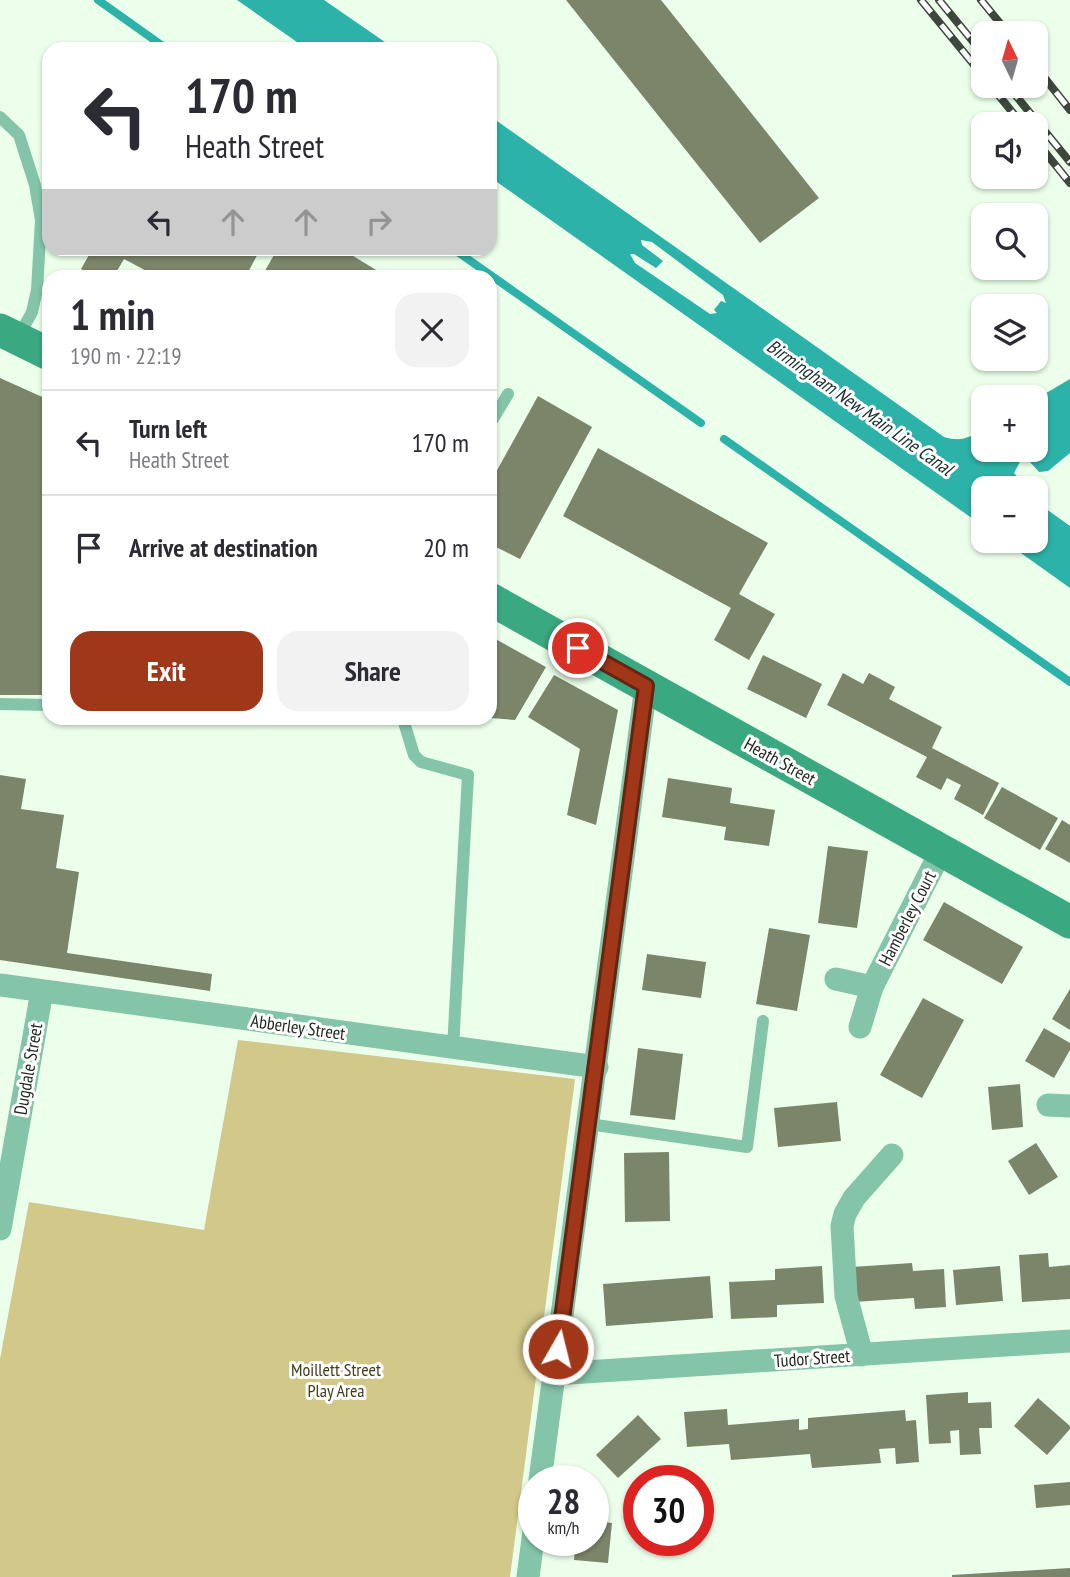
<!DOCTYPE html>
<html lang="en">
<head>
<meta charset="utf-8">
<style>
  :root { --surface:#fff; --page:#f2f2f3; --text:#2b2b33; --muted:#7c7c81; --line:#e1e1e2; --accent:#9f3718 }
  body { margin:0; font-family:"PT Sans Narrow",sans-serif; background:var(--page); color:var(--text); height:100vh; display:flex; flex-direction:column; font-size:26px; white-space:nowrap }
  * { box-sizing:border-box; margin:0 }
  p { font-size:23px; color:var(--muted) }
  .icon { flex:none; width:38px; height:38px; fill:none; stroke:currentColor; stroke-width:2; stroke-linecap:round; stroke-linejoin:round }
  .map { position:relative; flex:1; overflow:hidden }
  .drawer { position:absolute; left:42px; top:270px; width:455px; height:455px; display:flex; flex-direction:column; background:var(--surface); border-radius:21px; box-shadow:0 2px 5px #0004 }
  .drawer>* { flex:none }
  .top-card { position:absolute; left:42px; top:42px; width:455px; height:214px; border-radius:21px; box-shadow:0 2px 5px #0004; background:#fff; color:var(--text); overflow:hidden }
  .needle { width:46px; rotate:355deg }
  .controls { position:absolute; left:971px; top:21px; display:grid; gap:14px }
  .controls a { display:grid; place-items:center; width:77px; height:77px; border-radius:14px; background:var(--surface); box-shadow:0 2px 5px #0004; font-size:35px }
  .speed { position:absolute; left:518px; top:1465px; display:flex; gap:14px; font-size:35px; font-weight:700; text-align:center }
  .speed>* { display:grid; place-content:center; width:91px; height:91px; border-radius:50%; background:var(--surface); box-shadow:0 2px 5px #0004; line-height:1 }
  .speed small { font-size:18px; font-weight:400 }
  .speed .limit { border:10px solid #d22; background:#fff; color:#111 }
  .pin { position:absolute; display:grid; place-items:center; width:60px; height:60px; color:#fff; margin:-30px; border:4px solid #fff; border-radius:50%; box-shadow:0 2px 7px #0007 }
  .me { position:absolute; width:77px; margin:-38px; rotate:8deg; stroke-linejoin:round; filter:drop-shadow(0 0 5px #0008) }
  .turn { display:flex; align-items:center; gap:24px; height:147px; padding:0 28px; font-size:32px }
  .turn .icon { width:91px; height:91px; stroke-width:2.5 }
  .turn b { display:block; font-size:49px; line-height:60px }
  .lanes { display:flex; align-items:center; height:66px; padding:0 28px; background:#0003; justify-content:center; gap:35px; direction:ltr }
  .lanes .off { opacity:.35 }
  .round { display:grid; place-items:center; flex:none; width:74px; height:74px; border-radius:21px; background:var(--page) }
  .summary { display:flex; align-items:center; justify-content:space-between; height:119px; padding:0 28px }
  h1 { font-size:42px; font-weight:700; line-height:52px }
  .action { display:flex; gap:14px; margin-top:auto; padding:14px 28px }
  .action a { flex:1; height:80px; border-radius:21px; background:var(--accent); color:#fff; font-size:28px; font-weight:700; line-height:80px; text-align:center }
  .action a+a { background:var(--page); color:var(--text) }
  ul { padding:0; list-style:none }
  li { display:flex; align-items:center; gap:21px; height:105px; padding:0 28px; border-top:2px solid var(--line) }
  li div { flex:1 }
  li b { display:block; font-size:26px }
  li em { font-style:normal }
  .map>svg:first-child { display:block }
  .green { fill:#d1c88a }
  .water { fill:#2cb2a8; fill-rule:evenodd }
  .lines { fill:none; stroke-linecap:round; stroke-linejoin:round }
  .stream { stroke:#2cb2a8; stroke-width:8 }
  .building { fill:#7b8569 }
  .service { stroke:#84c4a9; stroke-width:12 }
  .minor { stroke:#84c4a9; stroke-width:23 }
  .secondary { stroke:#3aa982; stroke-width:33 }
  .rail-casing { stroke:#3d473d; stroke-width:8 }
  .rail { stroke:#fff; stroke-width:5; stroke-dasharray:16; stroke-linecap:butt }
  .route-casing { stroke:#672410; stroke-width:18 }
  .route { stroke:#9f3718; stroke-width:12 }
  .labels { text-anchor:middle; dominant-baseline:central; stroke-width:6; stroke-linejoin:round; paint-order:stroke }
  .street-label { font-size:18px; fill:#202920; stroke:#fff }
  .park-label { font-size:18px; fill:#433d17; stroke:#fff }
  .water-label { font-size:19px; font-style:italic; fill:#1a302e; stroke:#fff }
</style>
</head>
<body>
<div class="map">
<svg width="1070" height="1577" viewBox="0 0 1070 1577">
  <rect width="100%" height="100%" fill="#ebffeb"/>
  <path class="green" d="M 238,1040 L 575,1079 L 510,1577 L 0,1577 L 0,1359 L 29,1202 L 204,1230 Z"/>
  <path class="water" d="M 237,0 L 324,0 L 395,49 L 307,49 Z
    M 490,116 L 944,437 C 961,442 969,438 983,429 L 984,450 L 1036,450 L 1036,399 L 1070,379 L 1070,453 L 1048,471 L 1039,472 L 1030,462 L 1021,460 L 1014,473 L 1027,488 L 984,488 L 983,526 L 490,177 ZM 641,240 L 652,242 L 723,295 L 726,303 L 721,301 L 714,310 L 717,313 L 710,314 L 635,263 L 630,254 L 634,254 L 656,268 L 663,261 L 642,245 Z
    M 1036,498 L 1049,511 L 1070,526 L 1070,588 L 1004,541 L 1036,541 Z"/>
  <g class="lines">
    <path class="stream" d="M 98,0 L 167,49
      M 452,248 L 701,423
      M 724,439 L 1070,682"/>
  </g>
  <path class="building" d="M 566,0 L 661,0 L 819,198 L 760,243 Z
    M 93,248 L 261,248 L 246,276 L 156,276 L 124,259 L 114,276 L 93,276 L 81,269 Z
    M 278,248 L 340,248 L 386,276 L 262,276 Z
    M 0,378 L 49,400 L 49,695 L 0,695 Z
    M 538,396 L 592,427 L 520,559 L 490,544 L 490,483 Z
    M 598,448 L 768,543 L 739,594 L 775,614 L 749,660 L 714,640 L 731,608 L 563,516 Z
    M 490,636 L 546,667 L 515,720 L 490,718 Z
    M 763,655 L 822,684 L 806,718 L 747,689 Z
    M 843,673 L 863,684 L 869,673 L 895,687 L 889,699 L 942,727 L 932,748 L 999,783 L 983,815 L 954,799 L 961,785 L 947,778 L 941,790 L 916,777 L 927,757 L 827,705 Z
    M 554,675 L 618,710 L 596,825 L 567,815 L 580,749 L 528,717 Z
    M 0,775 L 26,779 L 21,809 L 64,815 L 56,868 L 79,872 L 67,953 L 212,974 L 210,991 L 0,960 Z
    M 668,778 L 732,788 L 730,803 L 775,810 L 769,846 L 724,840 L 726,827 L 662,817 Z
    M 1002,787 L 1058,818 L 1040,850 L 984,818 Z
    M 1062,820 L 1070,825 L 1070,863 L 1045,849 Z
    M 828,846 L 868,851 L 857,928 L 818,923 Z
    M 944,902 L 1023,947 L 1002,984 L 923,940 Z
    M 769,928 L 810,935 L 797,1011 L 756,1004 Z
    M 647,954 L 706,962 L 701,998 L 642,990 Z
    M 1070,989 L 1070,1030 L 1052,1019 Z
    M 923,998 L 964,1020 L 922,1098 L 880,1075 Z
    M 1044,1028 L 1070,1043 L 1070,1050 L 1054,1078 L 1025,1061 Z
    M 638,1048 L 683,1054 L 675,1120 L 630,1115 Z
    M 1020,1084 L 1023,1127 L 992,1130 L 988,1087 Z
    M 837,1102 L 841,1141 L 778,1147 L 774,1108 Z
    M 1036,1143 L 1058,1177 L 1029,1195 L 1008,1161 Z
    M 669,1152 L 670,1221 L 625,1222 L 624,1153 Z
    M 1048,1253 L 1049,1267 L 1070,1265 L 1070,1299 L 1022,1302 L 1019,1255 Z
    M 912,1263 L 913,1271 L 944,1269 L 946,1307 L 915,1309 L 914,1298 L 854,1302 L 852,1267 Z
    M 822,1266 L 824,1303 L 777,1305 L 777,1317 L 731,1319 L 729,1282 L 775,1280 L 775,1269 Z
    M 1000,1266 L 1003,1301 L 956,1305 L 953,1270 Z
    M 710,1276 L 713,1318 L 606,1326 L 603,1284 Z
    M 968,1392 L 968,1403 L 991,1402 L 992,1428 L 979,1428 L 981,1454 L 960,1455 L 959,1430 L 950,1431 L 951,1443 L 929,1444 L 926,1395 Z
    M 1038,1398 L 1070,1426 L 1070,1429 L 1047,1455 L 1014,1426 Z
    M 727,1409 L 728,1425 L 799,1419 L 799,1430 L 808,1429 L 808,1418 L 905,1410 L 906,1421 L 916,1420 L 919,1462 L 896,1464 L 895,1448 L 879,1449 L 881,1463 L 812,1468 L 810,1454 L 731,1460 L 729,1444 L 687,1447 L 684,1412 Z
    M 638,1415 L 661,1439 L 618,1478 L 596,1455 Z
    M 1070,1482 L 1070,1505 L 1036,1508 L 1034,1485 Z
    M 593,1521 L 612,1523 L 608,1563 L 574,1560 L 576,1540 L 593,1540 Z
    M 1070,1568 L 1070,1577 L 952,1577 L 952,1575 Z"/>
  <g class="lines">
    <path class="service" d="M 0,117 L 19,135 L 35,185 L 41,220 L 37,290 L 32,312 L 18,338
      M 490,424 L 508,394
      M 0,704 L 49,705
      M 388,718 L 403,719 L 414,755 L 421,762 L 468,775 L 453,1048
      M 589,1124 L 747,1147 L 763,1021"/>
    <path class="minor" d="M 836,979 L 872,987
      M 0,985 L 597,1067
      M 860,1027 L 872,987 L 942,849
      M 1048,1105 L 1070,1106
      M 0,1229 L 42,991
      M 862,1355 L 846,1296 L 842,1226 L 845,1214 L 854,1198 L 892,1155
      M 554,1374 L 1070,1341
      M 540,1480 L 646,686
      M 528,1577 L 534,1531"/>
    <path class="secondary" d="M 0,330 L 49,354
      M 490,599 L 1070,922"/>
    <defs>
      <path id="rail" d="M 921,0 L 984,77
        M 939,0 L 984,55
        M 981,0 L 1008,33
        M 1036,67 L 1070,110
        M 991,86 L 1022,124
        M 1008,86 L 1070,162
        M 1036,141 L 1070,183"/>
    </defs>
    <use href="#rail" class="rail-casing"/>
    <use href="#rail" class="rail"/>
  </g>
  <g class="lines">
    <defs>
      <path id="route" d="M 558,1349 L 646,686 L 578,648"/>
    </defs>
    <use href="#route" class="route-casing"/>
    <use href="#route" class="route"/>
  </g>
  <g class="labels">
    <g class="street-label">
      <text transform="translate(780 761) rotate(29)">Heath Street</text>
      <text transform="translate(907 918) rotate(-63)">Hamberley Court</text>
      <text transform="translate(298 1027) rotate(8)">Abberley Street</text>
      <text transform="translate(28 1069) rotate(-80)">Dugdale Street</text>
      <text transform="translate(812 1358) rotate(-4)">Tudor Street</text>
    </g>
    <g class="park-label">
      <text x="336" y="1369">Moillett Street<tspan x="336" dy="21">Play Area</tspan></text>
    </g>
    <g class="water-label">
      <text transform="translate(860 407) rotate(35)">Birmingham New Main Line Canal</text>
    </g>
  </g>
</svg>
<div class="controls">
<a><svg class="needle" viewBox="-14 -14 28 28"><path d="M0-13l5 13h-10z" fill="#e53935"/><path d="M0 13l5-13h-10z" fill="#7c7c81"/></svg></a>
<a><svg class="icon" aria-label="sound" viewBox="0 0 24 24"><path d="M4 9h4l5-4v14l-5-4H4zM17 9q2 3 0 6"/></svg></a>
<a><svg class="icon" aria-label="search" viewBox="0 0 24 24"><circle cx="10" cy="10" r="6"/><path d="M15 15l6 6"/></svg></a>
<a><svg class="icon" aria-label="layers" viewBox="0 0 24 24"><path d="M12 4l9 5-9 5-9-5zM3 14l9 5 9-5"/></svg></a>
<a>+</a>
<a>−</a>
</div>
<div class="speed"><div>28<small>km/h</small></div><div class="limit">30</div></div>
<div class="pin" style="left:578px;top:648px;background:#d93025"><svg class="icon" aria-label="arrive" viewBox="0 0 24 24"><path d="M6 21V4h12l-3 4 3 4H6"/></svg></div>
<svg class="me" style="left:558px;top:1349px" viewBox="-20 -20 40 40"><circle r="17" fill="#9f3718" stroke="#fff" stroke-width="3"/><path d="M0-11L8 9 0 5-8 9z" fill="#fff"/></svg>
<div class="top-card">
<div class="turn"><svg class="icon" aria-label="left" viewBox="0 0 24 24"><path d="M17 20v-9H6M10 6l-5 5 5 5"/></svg><div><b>170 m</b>Heath Street</div></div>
<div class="lanes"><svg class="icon" aria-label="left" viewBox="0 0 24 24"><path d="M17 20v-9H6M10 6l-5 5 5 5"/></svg><svg class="icon off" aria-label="ahead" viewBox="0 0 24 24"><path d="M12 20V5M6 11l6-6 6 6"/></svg><svg class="icon off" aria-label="ahead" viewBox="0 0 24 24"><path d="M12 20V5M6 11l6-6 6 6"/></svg><svg class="icon off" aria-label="right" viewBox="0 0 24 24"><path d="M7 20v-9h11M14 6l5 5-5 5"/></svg></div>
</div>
<section class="drawer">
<div class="summary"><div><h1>1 min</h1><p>190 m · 22:19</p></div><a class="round"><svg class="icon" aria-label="close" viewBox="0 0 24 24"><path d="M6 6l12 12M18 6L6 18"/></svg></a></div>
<ul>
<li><svg class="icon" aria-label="left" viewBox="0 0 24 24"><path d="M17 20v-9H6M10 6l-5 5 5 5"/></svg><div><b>Turn left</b><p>Heath Street</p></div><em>170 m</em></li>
<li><svg class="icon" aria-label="arrive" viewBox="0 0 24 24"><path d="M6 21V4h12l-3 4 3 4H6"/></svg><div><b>Arrive at destination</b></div><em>20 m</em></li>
</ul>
<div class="action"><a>Exit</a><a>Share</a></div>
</section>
</div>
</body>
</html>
